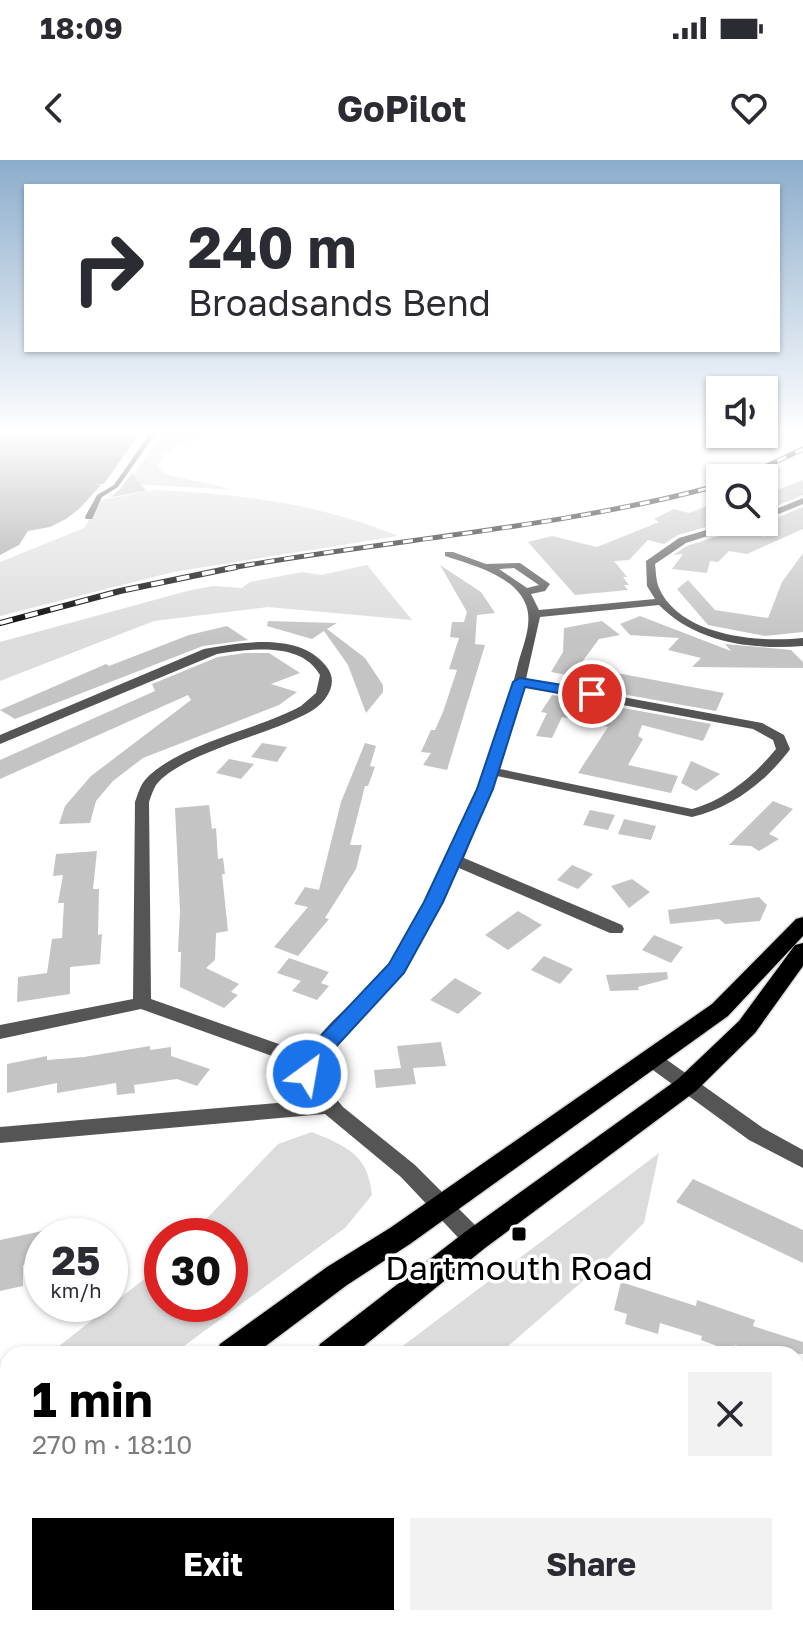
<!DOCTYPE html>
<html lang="en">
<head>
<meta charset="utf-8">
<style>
  :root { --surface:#fff; --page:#f2f2f3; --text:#2b2b33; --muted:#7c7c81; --accent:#000 }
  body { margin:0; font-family:"Golos Text",sans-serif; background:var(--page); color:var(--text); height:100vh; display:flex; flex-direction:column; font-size:30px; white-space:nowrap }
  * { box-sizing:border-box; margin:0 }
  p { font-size:26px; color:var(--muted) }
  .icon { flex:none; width:44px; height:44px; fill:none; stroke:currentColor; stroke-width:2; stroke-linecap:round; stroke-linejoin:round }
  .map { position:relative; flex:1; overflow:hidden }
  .panel { position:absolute; left:0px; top:1186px; width:804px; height:280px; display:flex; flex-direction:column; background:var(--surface); border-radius:24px 24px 0 0; box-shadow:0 2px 6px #0004 }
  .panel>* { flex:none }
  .guide { position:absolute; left:24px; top:24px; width:756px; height:168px; border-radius:0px; box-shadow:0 2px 6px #0004; background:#fff; color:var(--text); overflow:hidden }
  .tools { position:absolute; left:706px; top:216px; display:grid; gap:16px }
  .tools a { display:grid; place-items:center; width:72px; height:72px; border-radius:0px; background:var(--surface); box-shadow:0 2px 6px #0004; font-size:40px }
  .speed { position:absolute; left:24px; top:1058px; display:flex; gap:16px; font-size:40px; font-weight:700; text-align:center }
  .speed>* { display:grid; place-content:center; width:104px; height:104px; border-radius:50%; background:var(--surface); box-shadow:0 2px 6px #0004; line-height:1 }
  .speed small { font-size:20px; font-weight:400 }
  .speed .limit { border:12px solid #d22; background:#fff; color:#111 }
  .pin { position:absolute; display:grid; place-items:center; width:68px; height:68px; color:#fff; margin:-34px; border:4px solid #fff; border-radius:50%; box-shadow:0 2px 8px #0007 }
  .me { position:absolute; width:88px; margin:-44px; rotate:32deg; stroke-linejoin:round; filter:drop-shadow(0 0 6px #0008) }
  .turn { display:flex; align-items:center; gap:28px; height:168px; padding:0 32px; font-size:36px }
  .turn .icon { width:104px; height:104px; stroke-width:2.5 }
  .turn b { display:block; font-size:56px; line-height:68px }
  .round { display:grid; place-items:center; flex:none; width:84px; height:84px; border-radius:0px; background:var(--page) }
  .summary { display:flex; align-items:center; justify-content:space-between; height:136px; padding:0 32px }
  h1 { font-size:48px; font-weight:700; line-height:60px; color:var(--accent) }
  .primary-button { display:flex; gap:16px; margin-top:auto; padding:16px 32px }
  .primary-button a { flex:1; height:92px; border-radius:0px; background:var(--accent); color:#fff; font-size:32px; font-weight:700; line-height:92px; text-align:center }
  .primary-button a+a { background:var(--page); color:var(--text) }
  .status { display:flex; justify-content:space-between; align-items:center; height:56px; padding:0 40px; background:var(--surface); direction:ltr }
  .status svg { height:22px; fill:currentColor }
  header { display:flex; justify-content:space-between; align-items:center; height:104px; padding:0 32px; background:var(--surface); font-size:36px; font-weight:700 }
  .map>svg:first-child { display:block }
  .green { fill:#dcdcdc }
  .water { fill:#a3a3a3 }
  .building { fill:#c4c4c4 }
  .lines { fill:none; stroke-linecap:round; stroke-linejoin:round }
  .primary-casing { stroke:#dbdbdb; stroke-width:3 }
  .pedestrian { fill:#555; fill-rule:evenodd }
  .minor { fill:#555; fill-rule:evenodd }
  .primary { fill:#000; fill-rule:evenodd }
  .rail-far1-casing { stroke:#000; stroke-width:5 }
  .rail-casing { stroke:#000; stroke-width:6 }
  .rail-far1 { stroke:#fff; stroke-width:3; stroke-dasharray:10; stroke-linecap:butt }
  .rail { stroke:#fff; stroke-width:4; stroke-dasharray:13; stroke-linecap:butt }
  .route { fill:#1a73e8; stroke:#114b97; stroke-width:2 }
  .poi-dot { fill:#000; stroke:#fff; stroke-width:3 }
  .labels { text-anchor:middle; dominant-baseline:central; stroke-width:7; stroke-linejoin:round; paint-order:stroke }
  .near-poi-label { font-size:34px; fill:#000; stroke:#fff }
</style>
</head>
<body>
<div class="status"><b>18:09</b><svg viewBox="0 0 49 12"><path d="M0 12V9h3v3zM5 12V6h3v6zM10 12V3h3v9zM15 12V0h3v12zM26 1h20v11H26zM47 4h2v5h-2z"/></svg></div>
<header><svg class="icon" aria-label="back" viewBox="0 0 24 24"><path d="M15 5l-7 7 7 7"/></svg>GoPilot<svg class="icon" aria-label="heart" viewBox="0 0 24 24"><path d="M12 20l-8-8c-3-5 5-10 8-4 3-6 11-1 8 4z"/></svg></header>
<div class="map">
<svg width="803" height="1466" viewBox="0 0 803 1466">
  <rect width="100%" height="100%" fill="#fff"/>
  <path class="green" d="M 163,273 L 201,274 L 164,294 L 158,307 L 165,314 L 235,330 L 133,324 L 132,317 Z
    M 154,330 C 237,333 321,344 398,376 L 173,412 L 0,456 L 0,402 L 84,368 L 102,340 Z
    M 367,405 L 412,460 L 268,447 L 154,461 L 0,521 L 0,482 L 191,430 L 213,426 L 242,428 L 250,422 L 302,412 L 321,415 Z
    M 312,972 C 347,987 368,994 372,1035 L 345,1068 L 173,1194 L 49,1194 L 162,1105 L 162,1144 L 230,1144 L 230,1076 L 190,1076 L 278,984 Z
    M 659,993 L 644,1063 L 599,1107 L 499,1194 L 392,1194 Z
    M 94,1458 L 220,1458 L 212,1466 L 86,1466 Z"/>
  <path class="water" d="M 0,273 L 140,273 L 104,324 L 95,324 L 101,325 L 80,348 L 66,359 L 50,367 L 28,371 L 19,385 L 0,395 Z"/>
  <path class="building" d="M 132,313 L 146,331 L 111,337 L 120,329 Z
    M 803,320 L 803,335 L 764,351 L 764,335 Z
    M 707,346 L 720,351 L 720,363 L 678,375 L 664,384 L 648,380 L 629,400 L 614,401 L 627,417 L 623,417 L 629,425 L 624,425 L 628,430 L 575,435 L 528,382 L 552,376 L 597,387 L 659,362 L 654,359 L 674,349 L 689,353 Z
    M 803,347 L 803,369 L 747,394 L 729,391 L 718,402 L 710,401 L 707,413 L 672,409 L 683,394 L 673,395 L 687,386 L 734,371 L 742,373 L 748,371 L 764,377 L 764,363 Z
    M 803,393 L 803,472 L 765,476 L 708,465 L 677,429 L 688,420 L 715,450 L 768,458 L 782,422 Z
    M 440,405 L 481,432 L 495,453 L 477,455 L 475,484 L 485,485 L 447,610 L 423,605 L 431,593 L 421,592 L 431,570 L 435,570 L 443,552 L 457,510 L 449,509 L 459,478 L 450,477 L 452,462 L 464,462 L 467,452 Z
    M 640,456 L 731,491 L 725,484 L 791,490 L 803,502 L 803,508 L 692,507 L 701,498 L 668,490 L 679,478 L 630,475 L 620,464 Z
    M 268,461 L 337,463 L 327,469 L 365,498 L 383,525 L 383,532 L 366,553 L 348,505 L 324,471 L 312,479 L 267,466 Z
    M 602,461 L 620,475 L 599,479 L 579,506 L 724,533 L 716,551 L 561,523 L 567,515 L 551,512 L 563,492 L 564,468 Z
    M 227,466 L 248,480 L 203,486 L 15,559 L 0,550 L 106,504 L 109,506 L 189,475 Z
    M 245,493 L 269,493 L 300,513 L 271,524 L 297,532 L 279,545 L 143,598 L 113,621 L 96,641 L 90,663 L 59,664 L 65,646 L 91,616 L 191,540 L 188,535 L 0,619 L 0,600 L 155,531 L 152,524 L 218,497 Z
    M 552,535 L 711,564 L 703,581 L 642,565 L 638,576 L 643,579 L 628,605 L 678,616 L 671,633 L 578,613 L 608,567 L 562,557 L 552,578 L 536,576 L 547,553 L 541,552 Z
    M 262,583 L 287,587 L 277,602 L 251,597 Z
    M 365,583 L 376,586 L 370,606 L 375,607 L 368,626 L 365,626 L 350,685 L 362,685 L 356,709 L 325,758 L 329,759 L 298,796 L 274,787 L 308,747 L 294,744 L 305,727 L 319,730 L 341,642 Z
    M 229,599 L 254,604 L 241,619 L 216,613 Z
    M 691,601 L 720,614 L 696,631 L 681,623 Z
    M 773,641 L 793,649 L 769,674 L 779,679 L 759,691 L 751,686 L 729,685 Z
    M 209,645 L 212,669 L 216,668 L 218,699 L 223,698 L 225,714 L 222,714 L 228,771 L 216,773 L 215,800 L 206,808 L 239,824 L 231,832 L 238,835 L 224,848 L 180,827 L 181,792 L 178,792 L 180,751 L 175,648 Z
    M 590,650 L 615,655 L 608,670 L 583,665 Z
    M 624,659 L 656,666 L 651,680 L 618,674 Z
    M 97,691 L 93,729 L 99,729 L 98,775 L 102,774 L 100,804 L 70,807 L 70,834 L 17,842 L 18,817 L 47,813 L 52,779 L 62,778 L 64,743 L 58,743 L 63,715 L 53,716 L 56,694 Z
    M 572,705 L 593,714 L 578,729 L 557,720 Z
    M 632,719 L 650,732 L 629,748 L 611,726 Z
    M 759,737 L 767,745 L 760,761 L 725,764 L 719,759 L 670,764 L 668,750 Z
    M 518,751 L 542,765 L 508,790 L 485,775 Z
    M 654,775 L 683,787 L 671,803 L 642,790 Z
    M 544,796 L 573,809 L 560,824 L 531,810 Z
    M 289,798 L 329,812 L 321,823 L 329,826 L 317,840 L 292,831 L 301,821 L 277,813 Z
    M 667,812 L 668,819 L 638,827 L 639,830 L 610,831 L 606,815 Z
    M 455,818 L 482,833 L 458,854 L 430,840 Z
    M 441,882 L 446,906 L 413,908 L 416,924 L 376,928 L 374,910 L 401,908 L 397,886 Z
    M 150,886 L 150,890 L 171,887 L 171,896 L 210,909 L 197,926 L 177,919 L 134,925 L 135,933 L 117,935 L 116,923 L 57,933 L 57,923 L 7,933 L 7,904 L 47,896 L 47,900 L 84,897 Z
    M 693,1019 L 803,1070 L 803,1103 L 676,1042 Z
    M 42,1071 L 42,1101 L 23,1105 L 23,1126 L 0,1131 L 0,1080 Z
    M 621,1122 L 696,1146 L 697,1140 L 755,1160 L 753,1166 L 803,1182 L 803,1194 L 762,1194 L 735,1185 L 733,1192 L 701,1180 L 702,1176 L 660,1163 L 658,1174 L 625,1164 L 627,1154 L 614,1150 Z"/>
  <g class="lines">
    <defs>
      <path id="primary" d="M 803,757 L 803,776 L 728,856 L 410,1084 L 347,1125 L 255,1194 L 216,1194 L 220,1184 L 327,1107 L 390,1068 L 712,844 L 796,759 Z
        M 803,783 L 803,806 L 755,873 L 696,931 L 485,1088 L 354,1194 L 316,1194 L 320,1184 L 465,1072 L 678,919 L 739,861 L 795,785 Z
        M 8,1377 L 8,1416 L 0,1419 L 0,1380 Z
        M 11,1458 L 52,1458 L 48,1466 L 8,1466 Z"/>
    </defs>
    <use href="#primary" class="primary-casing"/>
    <path class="pedestrian" d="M 150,273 L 156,273 L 118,327 L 102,337 L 92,359 L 86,359 L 85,357 L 97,335 L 114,325 Z"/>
    <path class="minor" d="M 803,338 L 803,344 L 764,360 L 764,354 Z
      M 734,362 L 751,362 L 686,383 L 655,404 C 656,412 656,421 659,428 C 680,476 758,483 803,478 L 803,486 C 753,490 696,483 659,445 L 540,457 L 526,519 L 762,563 L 784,575 L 790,589 L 788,592 C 763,624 731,648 692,657 L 497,616 L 464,698 L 622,765 L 624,769 L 622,773 L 610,773 L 459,708 L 407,806 L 336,881 L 319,906 L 318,917 L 343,947 L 415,1005 L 483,1073 L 486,1080 L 483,1087 L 475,1089 L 467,1087 L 401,1017 L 325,954 L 0,983 L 0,967 L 312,940 L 298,917 L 300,906 L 141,849 L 0,879 L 0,865 L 133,839 L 135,642 C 138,634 140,626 145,620 C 177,584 258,570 301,546 L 316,533 L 320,515 C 301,481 250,489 217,494 L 0,584 L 0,575 L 204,489 C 241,482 300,472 326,506 C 335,517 333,528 325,539 C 316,551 302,556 289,562 C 255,577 177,597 156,625 C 153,630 151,636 149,642 L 151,839 L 307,894 C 328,857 368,834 393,800 C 405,784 413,764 423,747 C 465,670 497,589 518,504 C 523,485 533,464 526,445 C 516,416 472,405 445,396 L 445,392 L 453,392 L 486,404 L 520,403 L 550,424 L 545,431 L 531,434 L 539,450 L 655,439 L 647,426 L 646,401 L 679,378 ZM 514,408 L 539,425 L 527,428 L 499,409 ZM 525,527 L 753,569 L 773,580 L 776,589 C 755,615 725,640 692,649 L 500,609 Z
      M 653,893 L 660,895 L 763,968 L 803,990 L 803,1008 L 749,980 L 646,905 L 644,900 L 646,895 Z
      M 796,1274 L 803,1277 L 803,1304 L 796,1301 Z
      M 537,1458 L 579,1458 L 580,1461 L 578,1466 L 534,1466 Z"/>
    <use href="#primary" class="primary"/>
    <defs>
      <path id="rail-far1" d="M 741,318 L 803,289
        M 225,409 C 390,379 557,369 720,325"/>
      <path id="rail" d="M 0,463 L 120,431 L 236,407"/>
    </defs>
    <use href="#rail-far1" class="rail-far1-casing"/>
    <use href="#rail" class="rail-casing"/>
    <use href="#rail-far1" class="rail-far1"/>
    <use href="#rail" class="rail"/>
  </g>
  <linearGradient id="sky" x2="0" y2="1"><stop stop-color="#8cadcc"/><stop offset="0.57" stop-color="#fff"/><stop offset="1" stop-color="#fff" stop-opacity="0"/></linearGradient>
  <rect width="803" height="478" fill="url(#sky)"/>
  <path class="route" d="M 520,518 L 592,530 L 599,534 L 592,539 L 525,527 L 493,629 L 443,742 L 404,813 L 320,904 L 314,920 L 299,920 L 296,914 L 302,896 L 389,804 L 424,742 L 477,629 L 513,522 Z"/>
  <rect class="poi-dot" x="511" y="1066" width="16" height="16" rx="4"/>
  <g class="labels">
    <g class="near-poi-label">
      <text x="519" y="1107">Dartmouth Road</text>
    </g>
  </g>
</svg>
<div class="tools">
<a><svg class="icon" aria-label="sound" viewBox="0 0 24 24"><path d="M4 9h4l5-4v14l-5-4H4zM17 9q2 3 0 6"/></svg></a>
<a><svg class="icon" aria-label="search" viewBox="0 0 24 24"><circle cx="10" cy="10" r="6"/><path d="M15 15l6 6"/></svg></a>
</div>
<div class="speed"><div>25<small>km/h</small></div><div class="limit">30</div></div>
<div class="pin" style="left:592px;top:534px;background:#d93025"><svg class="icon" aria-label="arrive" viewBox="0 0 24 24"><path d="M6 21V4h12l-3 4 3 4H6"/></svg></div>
<svg class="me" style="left:307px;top:914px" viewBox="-20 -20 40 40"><circle r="17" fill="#1a73e8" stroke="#fff" stroke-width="3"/><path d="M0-11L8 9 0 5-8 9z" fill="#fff"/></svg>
<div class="guide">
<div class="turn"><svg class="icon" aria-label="right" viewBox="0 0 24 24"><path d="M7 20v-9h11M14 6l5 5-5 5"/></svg><div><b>240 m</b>Broadsands Bend</div></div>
</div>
<section class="panel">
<div class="summary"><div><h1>1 min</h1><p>270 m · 18:10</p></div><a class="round"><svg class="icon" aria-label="close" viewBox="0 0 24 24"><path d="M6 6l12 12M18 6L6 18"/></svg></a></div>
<div class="primary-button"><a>Exit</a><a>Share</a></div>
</section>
</div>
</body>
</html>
